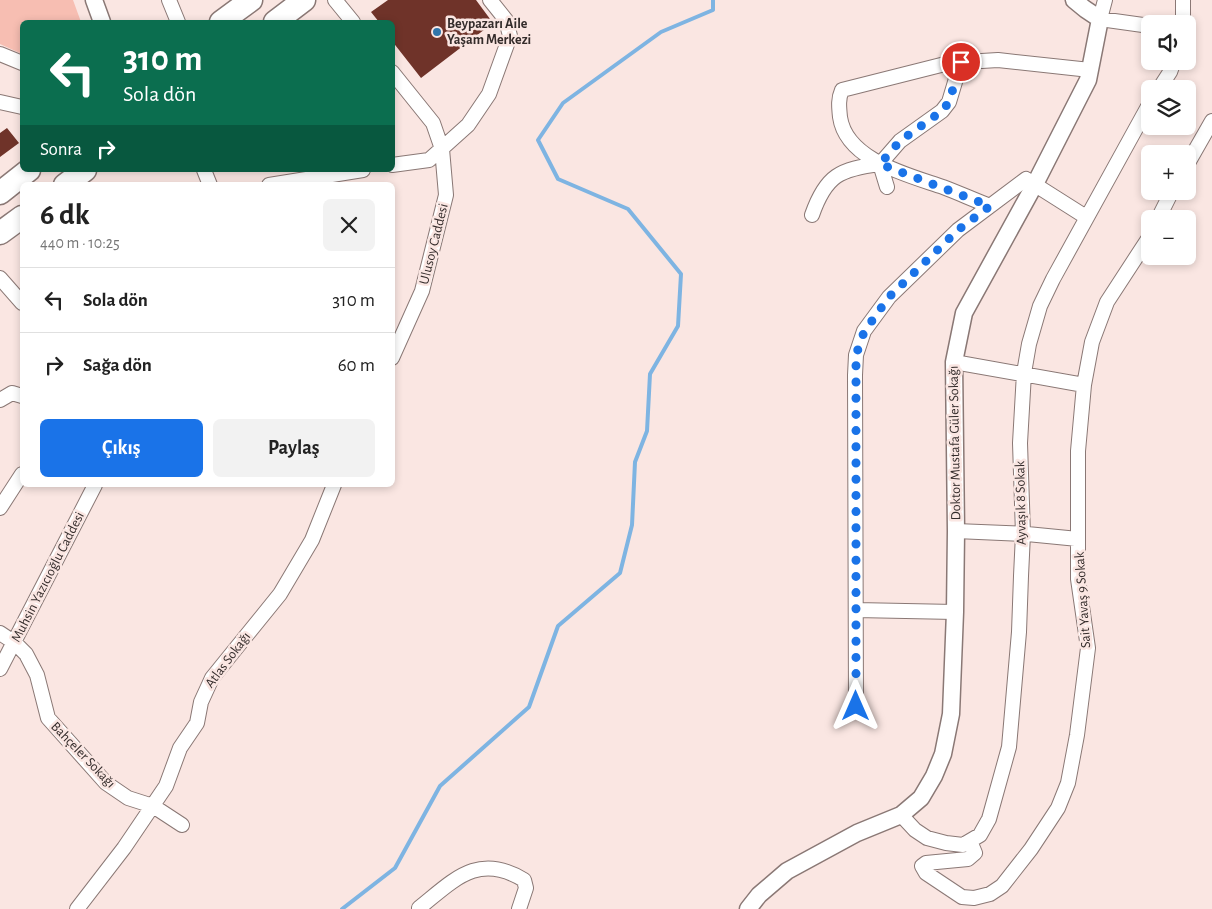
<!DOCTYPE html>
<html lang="tr">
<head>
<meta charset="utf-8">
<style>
  :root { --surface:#fff; --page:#f2f2f2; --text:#222; --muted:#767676; --line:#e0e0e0; --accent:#1a73e8 }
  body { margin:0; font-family:"Alegreya Sans",sans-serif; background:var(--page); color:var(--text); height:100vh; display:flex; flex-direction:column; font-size:19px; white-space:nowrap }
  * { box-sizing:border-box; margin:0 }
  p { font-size:16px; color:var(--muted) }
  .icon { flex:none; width:28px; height:28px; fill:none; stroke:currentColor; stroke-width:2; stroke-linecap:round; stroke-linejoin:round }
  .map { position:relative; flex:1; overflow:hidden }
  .drawer { position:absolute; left:20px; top:182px; width:375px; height:305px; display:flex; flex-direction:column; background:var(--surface); border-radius:8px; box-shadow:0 2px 8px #0003 }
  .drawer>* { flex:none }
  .guide { position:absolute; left:20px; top:20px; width:375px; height:152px; border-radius:8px; box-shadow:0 2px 8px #0003; background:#0b6e4f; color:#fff; overflow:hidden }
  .controls { position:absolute; left:1141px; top:15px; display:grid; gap:10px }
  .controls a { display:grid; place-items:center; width:55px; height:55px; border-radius:8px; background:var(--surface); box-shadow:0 2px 8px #0003; font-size:25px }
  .pin { position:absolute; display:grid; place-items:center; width:42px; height:42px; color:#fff; margin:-21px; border:2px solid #fff; border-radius:50%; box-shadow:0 1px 5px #0007 }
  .me { position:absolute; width:55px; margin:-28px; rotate:0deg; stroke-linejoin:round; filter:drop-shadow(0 0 4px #0008) }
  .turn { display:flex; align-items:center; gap:18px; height:105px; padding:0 20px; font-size:22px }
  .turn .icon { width:65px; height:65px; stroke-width:2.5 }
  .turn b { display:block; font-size:35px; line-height:42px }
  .then { display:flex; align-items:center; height:48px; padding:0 20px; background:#0003; gap:10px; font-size:19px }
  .round { display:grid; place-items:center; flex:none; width:52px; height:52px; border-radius:8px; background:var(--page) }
  .summary { display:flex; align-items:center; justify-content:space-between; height:85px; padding:0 20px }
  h1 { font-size:30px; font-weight:600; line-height:38px }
  .action { display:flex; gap:10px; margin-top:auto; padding:10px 20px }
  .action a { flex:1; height:58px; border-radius:8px; background:var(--accent); color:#fff; font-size:20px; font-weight:600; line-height:58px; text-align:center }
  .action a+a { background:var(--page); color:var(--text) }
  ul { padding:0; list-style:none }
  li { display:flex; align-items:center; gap:15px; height:65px; padding:0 20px; border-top:1px solid var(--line) }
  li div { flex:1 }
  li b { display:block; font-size:19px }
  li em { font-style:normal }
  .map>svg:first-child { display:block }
  .green { fill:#f7beb2 }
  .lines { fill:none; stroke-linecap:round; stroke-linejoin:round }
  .stream { stroke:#7eb4e2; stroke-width:4 }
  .building { fill:#6f3329 }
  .minor-casing { stroke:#8a7875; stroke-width:16 }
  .tertiary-casing { stroke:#8a7875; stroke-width:19 }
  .trunk-casing { stroke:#8a7875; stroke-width:25 }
  .minor { stroke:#fff; stroke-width:14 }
  .tertiary { stroke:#fff; stroke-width:16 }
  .trunk { stroke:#fff; stroke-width:22 }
  .route { stroke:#1a73e8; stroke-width:9; stroke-dasharray:0 16.2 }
  .poi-dot { fill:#2f75aa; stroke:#fae6e2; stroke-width:2 }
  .labels { text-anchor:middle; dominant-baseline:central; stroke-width:5; stroke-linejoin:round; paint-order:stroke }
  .poi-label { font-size:14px; font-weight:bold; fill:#342c2b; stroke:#fae6e2; text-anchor:start }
  .street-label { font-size:14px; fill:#342c2b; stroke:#fae6e2 }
</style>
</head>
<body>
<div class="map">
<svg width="1212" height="909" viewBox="0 0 1212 909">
  <rect width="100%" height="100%" fill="#fae6e2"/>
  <path class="green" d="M 0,0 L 73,0 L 81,22 L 22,22 L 22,54 L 0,44 Z"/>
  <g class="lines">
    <path class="stream" d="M 342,909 L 395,868 L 440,786 L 529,707 L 558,626 L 620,573 L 632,525 L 635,462 L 647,431 L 650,374 L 678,326 L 681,274 L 628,209 L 558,179 L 538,140 L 563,103 L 661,32 L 713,10 L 713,0"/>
  </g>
  <path class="building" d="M 388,0 L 476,0 L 493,23 L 421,78 L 392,41 L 392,22 L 379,22 L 371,12 Z
    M 7,128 L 19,143 L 0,157 L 0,133 Z"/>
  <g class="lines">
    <defs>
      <path id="minor" d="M 169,0 L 178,22
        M 335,0 L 353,22
        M 1105,0 L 1100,19 L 1150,26
        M 1183,24 L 1183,0
        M 0,54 L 22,63
        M 392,72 L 433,123 L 442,149 L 446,195 L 422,291 L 392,358
        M 1159,89 L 1170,72 L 1174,61
        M 0,102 L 22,107
        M 1188,163 L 1212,121
        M 880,164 L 887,187
        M 392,165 L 429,160 L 468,125 L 489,94 L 510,36 L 506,20 L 490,0
        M 204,170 L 210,185
        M 269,185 L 363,170
        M 990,206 C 974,200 959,193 943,187 C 908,175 846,160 840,117 C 839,107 838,99 842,90 L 949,63 L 998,60 L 1090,70
        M 812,215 C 826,175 840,169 880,164 L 900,141 L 942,111 L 949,102 L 961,62
        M 1158,219 L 1172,191
        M 0,278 L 22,303
        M 954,362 L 1084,385
        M 0,400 L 12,393 L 22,396
        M 0,508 L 22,474
        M 956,531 L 1027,534 L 1078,539
        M 856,610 L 955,612
        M 0,633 L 15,643 L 26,654 L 37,675 L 48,718 L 106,783 L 128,798 L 153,806 L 182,825
        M 0,669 L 95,485
        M 856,706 L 855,375 L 856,355 L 864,331 L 889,297 L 958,230 L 1026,179 L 1086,217
        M 901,815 L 915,830 L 927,838 L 946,843 L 963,845 L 980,835 L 989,819 L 1009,747 L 1019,632 L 1021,576 L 1023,534 L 1020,443 L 1024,373 L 1029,344 L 1040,306 L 1053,279 L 1150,103
        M 970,841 L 975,853 L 968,859 L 926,863 L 922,866 L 926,873 L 962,897 L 974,898 L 990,894 L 1002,886 L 1031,849 L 1058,808 L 1068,783 L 1077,735 L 1088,648 L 1078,579 L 1078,451 L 1084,385 L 1092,342 L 1107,302 L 1150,236
        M 419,908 C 454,880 478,852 524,880 L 526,888 L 519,909
        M 77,909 L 124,848 L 166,786 L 180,748 L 197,723 L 201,702 L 212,678 L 280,594 L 312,540 L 334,485"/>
      <path id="tertiary" d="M 94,0 L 102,22
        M 748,909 L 759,895 L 787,871 L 857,833 L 901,815 L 921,798 L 934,776 L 943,754 L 951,714 L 955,612 L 956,531 L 954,362 L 964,313 L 1035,184 L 1088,80 L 1100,19 L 1085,9 L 1074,0"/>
      <path id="trunk" d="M 221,22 L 251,0
        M 275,22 L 304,0
        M 65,185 L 85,170
        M 0,193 L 29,170
        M 0,233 L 22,217"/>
    </defs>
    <use href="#minor" class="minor-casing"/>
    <use href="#tertiary" class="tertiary-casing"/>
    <use href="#trunk" class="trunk-casing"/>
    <use href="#minor" class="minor"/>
    <use href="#tertiary" class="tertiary"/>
    <use href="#trunk" class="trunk"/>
  </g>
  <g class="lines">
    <path class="route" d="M 856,706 L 856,355 L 864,332 L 889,297 L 958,230 L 990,206 L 880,164 L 900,141 L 942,111 L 949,102 L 961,62"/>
  </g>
  <circle class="poi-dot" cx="437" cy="32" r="5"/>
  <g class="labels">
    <g class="poi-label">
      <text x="447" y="24">Beypazarı Aile<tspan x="447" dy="16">Yaşam Merkezi</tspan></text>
    </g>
    <g class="street-label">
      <text transform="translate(434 244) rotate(-76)">Ulusoy Caddesi</text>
      <text transform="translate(955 443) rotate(-91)">Doktor Mustafa Güler Sokağı</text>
      <text transform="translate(1021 503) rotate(-91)">Ayvaşık 8 Sokak</text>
      <text transform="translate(48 577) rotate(-63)">Muhsin Yazıcıoğlu Caddesi</text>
      <text transform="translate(1083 600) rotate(-94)">Sait Yavaş 9 Sokak</text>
      <text transform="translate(228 660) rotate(-53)">Atlas Sokağı</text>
      <text transform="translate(83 755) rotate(46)">Bahçeler Sokağı</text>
    </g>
  </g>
</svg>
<div class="controls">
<a><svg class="icon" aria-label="sound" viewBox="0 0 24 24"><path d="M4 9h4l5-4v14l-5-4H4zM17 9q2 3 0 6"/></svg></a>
<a><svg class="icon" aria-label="layers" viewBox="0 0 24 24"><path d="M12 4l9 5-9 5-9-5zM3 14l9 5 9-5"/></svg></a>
<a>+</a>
<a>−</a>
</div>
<div class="pin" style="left:961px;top:62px;background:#d93025"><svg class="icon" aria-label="arrive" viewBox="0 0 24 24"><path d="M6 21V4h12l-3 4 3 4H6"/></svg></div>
<svg class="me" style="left:856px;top:706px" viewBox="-20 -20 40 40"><path d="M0-17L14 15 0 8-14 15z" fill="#1a73e8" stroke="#fff" stroke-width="4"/></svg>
<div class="guide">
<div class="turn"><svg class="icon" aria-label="left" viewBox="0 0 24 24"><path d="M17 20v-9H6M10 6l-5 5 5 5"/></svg><div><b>310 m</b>Sola dön</div></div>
<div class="then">Sonra<svg class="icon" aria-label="right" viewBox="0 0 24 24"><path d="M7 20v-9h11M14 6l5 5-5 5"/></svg></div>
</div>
<section class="drawer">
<div class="summary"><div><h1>6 dk</h1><p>440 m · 10:25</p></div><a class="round"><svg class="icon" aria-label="close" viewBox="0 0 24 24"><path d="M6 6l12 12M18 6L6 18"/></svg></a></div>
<ul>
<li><svg class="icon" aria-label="left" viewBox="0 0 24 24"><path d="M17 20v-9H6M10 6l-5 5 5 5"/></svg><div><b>Sola dön</b></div><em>310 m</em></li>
<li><svg class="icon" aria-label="right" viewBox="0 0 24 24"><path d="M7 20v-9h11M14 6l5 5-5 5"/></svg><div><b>Sağa dön</b></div><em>60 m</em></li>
</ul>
<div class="action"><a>Çıkış</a><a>Paylaş</a></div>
</section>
</div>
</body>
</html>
